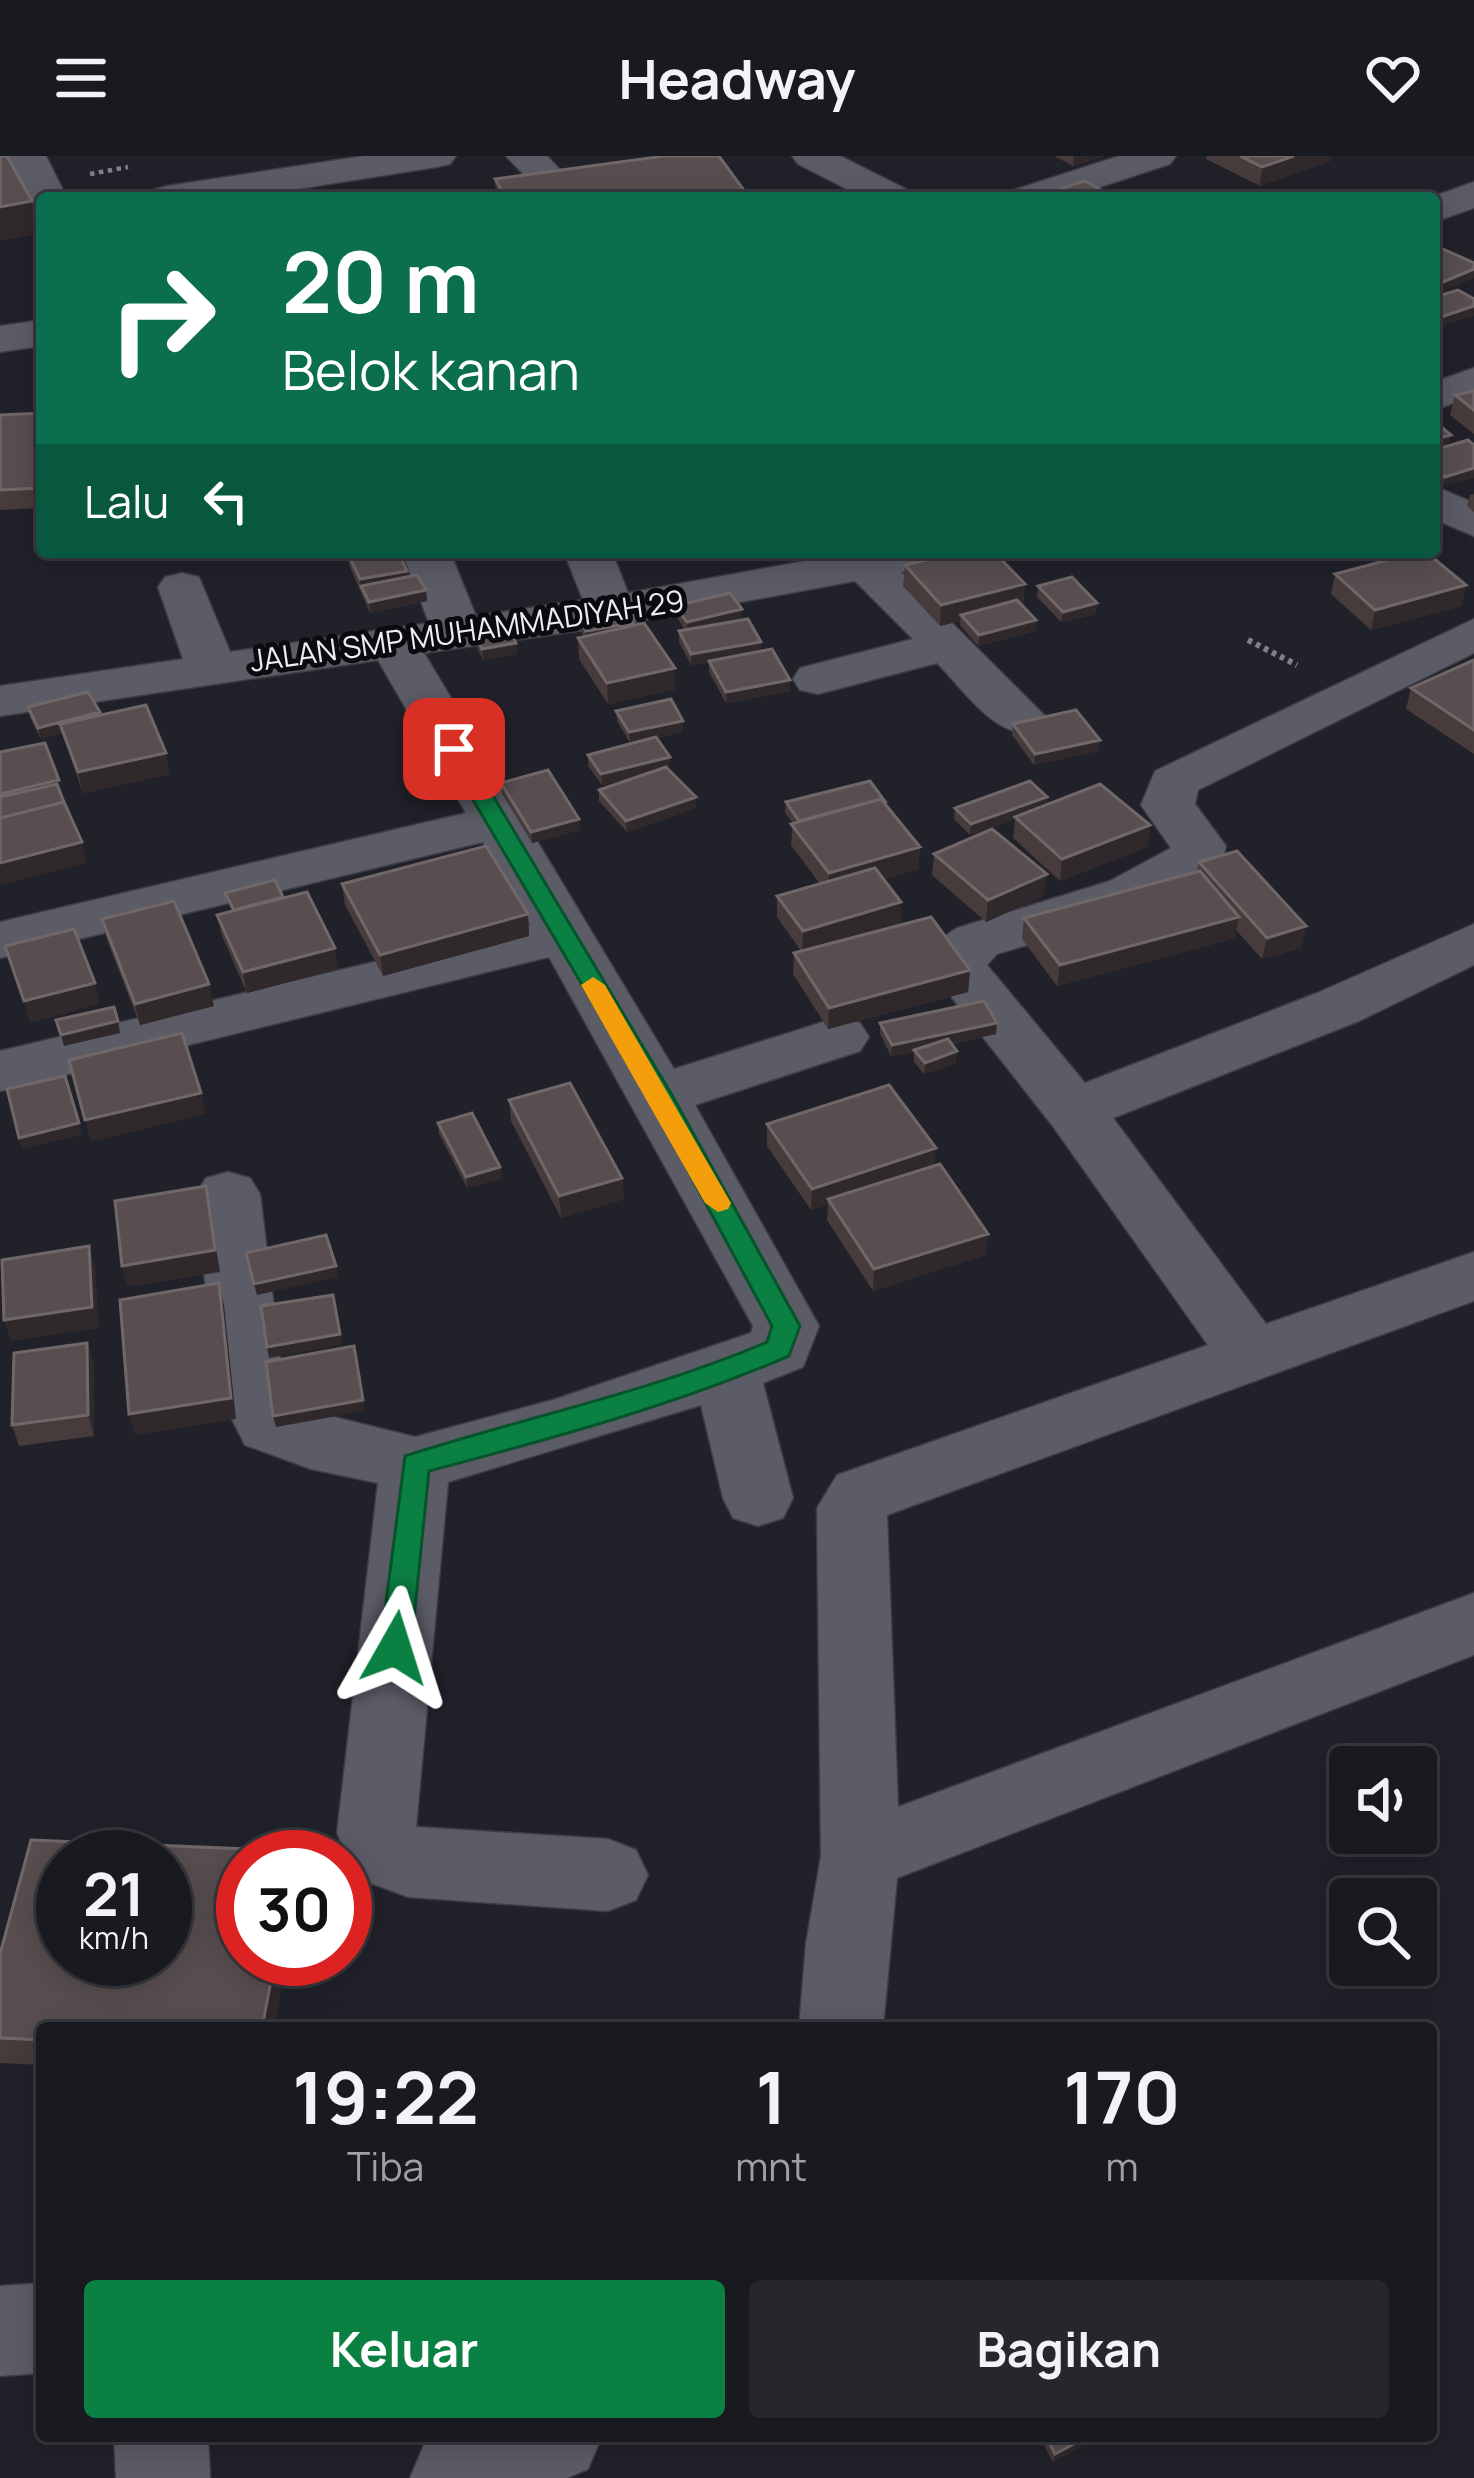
<!DOCTYPE html>
<html lang="id">
<head>
<meta charset="utf-8">
<style>
  :root { --surface:#191920; --page:#26262d; --text:#f1f3f6; --muted:#9fa0a5; --line:#37383e; --accent:#0b8043 }
  body { margin:0; font-family:Manrope,sans-serif; background:var(--page); color:var(--text); height:100vh; display:flex; flex-direction:column; font-size:45px; white-space:nowrap }
  * { box-sizing:border-box; margin:0 }
  p { font-size:39px; color:var(--muted) }
  .icon { flex:none; width:66px; height:66px; fill:none; stroke:currentColor; stroke-width:2; stroke-linecap:round; stroke-linejoin:round }
  .map { position:relative; flex:1; overflow:hidden }
  .details { position:absolute; left:36px; top:1866px; width:1401px; height:420px; display:flex; flex-direction:column; background:var(--surface); border-radius:12px; box-shadow:0 6px 30px #0003,0 0 0 3px var(--line) }
  .details>* { flex:none }
  .banner { position:absolute; left:36px; top:36px; width:1404px; height:366px; border-radius:12px; box-shadow:0 6px 30px #0003,0 0 0 3px var(--line); background:#0b6e4f; color:#fff; overflow:hidden }
  .buttons { position:absolute; left:1329px; top:1590px; display:grid; gap:24px }
  .buttons a { display:grid; place-items:center; width:108px; height:108px; border-radius:12px; background:var(--surface); box-shadow:0 6px 30px #0003,0 0 0 3px var(--line); font-size:60px }
  .speed { position:absolute; left:36px; top:1674px; display:flex; gap:24px; font-size:60px; font-weight:700; text-align:center }
  .speed>* { display:grid; place-content:center; width:156px; height:156px; border-radius:50%; background:var(--surface); box-shadow:0 6px 30px #0003,0 0 0 3px var(--line); line-height:1 }
  .speed small { font-size:30px; font-weight:400 }
  .speed .limit { border:18px solid #d22; background:#fff; color:#111 }
  .pin { position:absolute; display:grid; place-items:center; width:102px; height:102px; color:#fff; margin:-51px; border-radius:24px; box-shadow:0 6px 18px #0006 }
  .me { position:absolute; width:132px; margin:-66px; rotate:6deg; stroke-linejoin:round; filter:drop-shadow(0 0 9px #0008) }
  .turn { display:flex; align-items:center; gap:42px; height:252px; padding:0 48px; font-size:54px }
  .turn .icon { width:156px; height:156px; stroke-width:2.5 }
  .turn b { display:block; font-size:84px; line-height:102px }
  .then { display:flex; align-items:center; height:114px; padding:0 48px; background:#0003; gap:24px; font-size:45px }
  .eta { display:flex; justify-content:space-evenly; align-items:center; height:204px; text-align:center }
  .eta b { font-size:72px; font-weight:700; line-height:84px }
  .cta { display:flex; gap:24px; margin-top:auto; padding:24px 48px }
  .cta a { flex:1; height:138px; border-radius:12px; background:var(--accent); color:#fff; font-size:48px; font-weight:700; line-height:138px; text-align:center }
  .cta a+a { background:var(--page); color:var(--text) }
  header { display:flex; justify-content:space-between; align-items:center; height:156px; padding:0 48px; background:var(--surface); font-size:54px; font-weight:700 }
  .map>svg:first-child { display:block }
  .lines { fill:none; stroke-linecap:round; stroke-linejoin:round }
  .minor-casing { stroke:#3d3c44; stroke-width:3 }
  .path-far1 { stroke:#818189; stroke-width:4.5; stroke-dasharray:4.5 4.5; stroke-linecap:butt }
  .path { stroke:#818189; stroke-width:6; stroke-dasharray:4.5 4.5; stroke-linecap:butt }
  .minor { fill:#5c5c67; fill-rule:evenodd }
  .wall { fill:#473b3b }
  .shaded-wall { fill:#30292c }
  .building { fill:#584e4f; stroke:#706769; stroke-width:3; fill-rule:evenodd }
  .route { fill:#0b8043; stroke:#07532c; stroke-width:3 }
  .slow { fill:#f59e0b }
  .labels { text-anchor:middle; dominant-baseline:central; stroke-width:10; stroke-linejoin:round; paint-order:stroke }
  .far-street-label { font-size:30px; fill:#ededf4; stroke:#0b0b0f }
</style>
</head>
<body>
<header><svg class="icon" aria-label="menu" viewBox="0 0 24 24"><path d="M4 6h16M4 12h16M4 18h16"/></svg>Headway<svg class="icon" aria-label="heart" viewBox="0 0 24 24"><path d="M12 20l-8-8c-3-5 5-10 8-4 3-6 11-1 8 4z"/></svg></header>
<div class="map">
<svg width="1474" height="2322" viewBox="0 0 1474 2322">
  <rect width="100%" height="100%" fill="#21212a"/>
  <g class="lines">
    <defs>
      <path id="minor" d="M 8,0 L 46,0 L 67,42 L 42,42 L 42,52 L 34,50 Z
        M 364,0 L 456,0 L 450,8 L 437,11 L 241,42 L 148,42 L 153,34 L 167,30 Z
        M 506,0 L 547,0 L 582,37 L 579,42 L 546,42 Z
        M 792,0 L 840,0 L 908,34 L 913,42 L 864,42 L 798,8 Z
        M 1119,0 L 1176,0 L 1170,8 L 1067,42 L 1009,42 L 1014,34 Z
        M 1474,26 L 1474,52 L 1434,66 L 1434,42 L 1429,42 Z
        M 42,164 L 42,190 L 0,196 L 0,170 Z
        M 1474,212 L 1474,240 L 1434,254 L 1434,226 Z
        M 1434,330 L 1474,347 L 1474,380 L 1434,363 Z
        M 402,396 L 450,396 L 476,460 L 583,444 L 564,396 L 612,396 L 628,437 L 855,396 L 957,396 L 950,406 L 901,416 L 1050,565 L 1042,576 C 997,587 966,536 937,507 L 818,538 L 800,534 L 793,523 L 800,512 L 913,483 L 855,425 L 611,470 L 424,497 L 674,913 L 839,861 L 860,867 L 869,881 L 860,895 L 695,949 L 819,1170 L 803,1211 L 763,1227 L 793,1342 L 783,1362 L 758,1370 L 733,1362 L 723,1342 L 701,1249 L 448,1326 L 416,1671 L 608,1683 L 636,1694 L 648,1719 L 636,1744 L 608,1755 L 408,1741 L 357,1722 L 337,1677 L 378,1327 L 311,1313 L 245,1289 L 216,1232 L 196,1038 L 206,1022 L 228,1016 L 250,1022 L 260,1038 L 284,1232 L 294,1251 L 415,1281 L 553,1244 L 751,1177 L 753,1170 L 549,801 L 0,935 L 0,895 L 530,769 L 483,686 L 0,802 L 0,766 L 466,657 L 378,504 L 0,560 L 0,530 L 183,503 L 158,431 L 165,421 L 182,417 L 199,421 L 230,496 L 429,467 Z
        M 1474,463 L 1474,497 L 1198,634 L 1195,648 L 1226,690 C 1217,743 1046,782 997,798 L 987,809 L 1085,927 L 1317,837 L 1474,768 L 1474,809 L 1359,865 L 1113,962 L 1266,1168 L 1474,1096 L 1474,1145 L 887,1359 L 898,1651 L 1474,1437 L 1474,1499 L 897,1722 L 883,1872 L 799,1872 L 806,1788 L 821,1700 L 817,1352 L 837,1319 L 1208,1189 L 1052,969 L 938,824 L 929,811 C 935,792 940,782 957,772 L 1110,725 L 1171,692 L 1141,649 L 1155,615 Z
        M 42,2127 L 42,2217 L 0,2220 L 0,2130 Z
        M 114,2280 L 208,2280 L 210,2322 L 116,2322 Z
        M 444,2280 L 602,2280 L 588,2313 L 567,2322 L 410,2322 L 424,2289 Z"/>
    </defs>
    <use href="#minor" class="minor-casing"/>
    <path class="path-far1" d="M 90,18 L 128,11"/>
    <path class="path" d="M 1248,484 L 1297,509"/>
    <use href="#minor" class="minor"/>
  </g>
  <path class="wall" d="M 1054,0 L 1104,0 L 1073,10 Z
    M 1206,0 L 1331,0 L 1330,5 L 1260,30 L 1206,3 Z
    M 495,23 L 746,37 L 746,42 L 496,42 Z
    M 1434,141 L 1474,143 L 1474,159 L 1439,171 L 1434,168 Z
    M 1474,235 L 1474,278 L 1450,259 L 1455,239 Z
    M 42,257 L 42,352 L 0,354 L 0,259 Z
    M 1468,284 L 1442,331 L 1434,325 L 1434,294 Z
    M 1474,338 L 1474,356 L 1467,350 L 1470,339 Z
    M 348,398 L 407,415 L 408,421 L 426,434 L 427,445 L 370,457 L 349,409 Z
    M 905,409 L 1025,428 L 1023,449 L 1022,449 L 1036,464 L 1035,475 L 978,490 L 960,469 L 960,465 L 940,470 L 903,430 Z
    M 1335,418 L 1466,429 L 1461,450 L 1371,474 L 1331,438 Z
    M 1038,430 L 1096,458 L 1061,466 L 1037,441 Z
    M 675,450 L 742,453 L 742,464 L 761,496 L 790,524 L 790,535 L 726,547 L 709,516 L 709,506 L 691,509 L 679,486 L 679,475 L 685,474 L 676,460 Z
    M 577,459 L 633,467 L 633,470 L 675,512 L 675,533 L 608,548 L 579,503 L 578,482 L 584,481 L 578,469 Z
    M 472,472 L 516,487 L 517,498 L 483,504 L 473,483 Z
    M 1474,504 L 1474,598 L 1406,553 L 1411,532 Z
    M 28,551 L 100,556 L 100,559 L 170,618 L 83,637 L 62,577 L 41,583 L 30,562 Z
    M 616,555 L 683,576 L 657,582 L 670,601 L 670,612 L 668,612 L 696,652 L 627,676 L 599,645 L 599,634 L 649,617 L 602,629 L 588,610 L 588,599 L 630,587 L 617,565 Z
    M 1013,568 L 1100,584 L 1098,595 L 1034,609 L 1012,579 Z
    M 501,627 L 580,674 L 532,687 L 502,638 Z
    M 1047,641 L 1046,649 L 1150,669 L 1147,691 L 1060,725 L 1013,682 L 1015,663 L 970,679 L 954,663 L 955,652 Z
    M 884,644 L 884,647 L 920,691 L 918,713 L 883,723 L 901,746 L 900,768 L 849,782 L 970,814 L 968,836 L 828,873 L 793,818 L 794,797 L 801,795 L 777,761 L 777,740 L 820,728 L 791,689 L 793,667 L 785,657 L 786,646 Z
    M 934,698 L 1044,740 L 986,766 L 932,719 Z
    M 1199,706 L 1301,792 L 1262,803 L 1236,774 L 1235,782 L 1057,830 L 1022,783 L 1024,762 L 1197,716 Z
    M 342,728 L 528,758 L 529,780 L 383,820 L 345,749 Z
    M 225,737 L 283,742 L 338,813 L 247,837 L 222,780 L 217,759 L 231,755 Z
    M 102,763 L 209,828 L 214,850 L 140,869 L 107,784 Z
    M 880,867 L 996,878 L 951,888 L 956,907 L 924,918 L 914,906 L 914,896 L 891,900 L 880,878 Z
    M 509,944 L 622,1022 L 624,1043 L 561,1062 L 511,965 Z
    M 438,967 L 500,1011 L 502,1022 L 467,1032 L 439,978 Z
    M 767,968 L 934,1010 L 988,1078 L 985,1099 L 873,1135 L 827,1064 L 828,1048 L 811,1054 L 767,990 Z
    M 87,1187 L 94,1208 L 94,1280 L 19,1290 L 12,1269 Z
    M 0,1798 L 42,1872 L 42,1909 L 0,1907 Z
    M 1039,2280 L 1100,2280 L 1053,2306 Z"/>
  <path class="shaded-wall" d="M 1074,0 L 1104,0 L 1073,10 Z
    M 1294,0 L 1331,0 L 1330,5 L 1260,30 L 1262,11 Z
    M 746,37 L 746,42 L 707,42 Z
    M 32,45 L 39,78 L 0,85 L 0,51 Z
    M 1474,113 L 1474,122 L 1436,138 L 1438,128 Z
    M 1474,150 L 1474,159 L 1439,171 L 1441,161 Z
    M 1441,184 L 1436,204 L 1434,205 L 1434,187 Z
    M 1451,279 L 1448,289 L 1434,292 L 1434,283 Z
    M 1474,312 L 1474,322 L 1442,331 L 1445,321 Z
    M 407,415 L 409,425 L 361,434 L 360,423 Z
    M 1025,428 L 1023,449 L 965,464 L 961,459 L 960,465 L 940,470 L 941,449 Z
    M 1466,429 L 1461,450 L 1371,474 L 1375,454 Z
    M 426,434 L 427,445 L 370,457 L 369,446 Z
    M 1097,447 L 1096,458 L 1061,466 L 1063,456 Z
    M 742,453 L 742,464 L 687,477 L 687,466 Z
    M 1036,464 L 1035,475 L 978,490 L 979,479 Z
    M 633,467 L 633,478 L 586,486 L 586,475 Z
    M 761,486 L 761,497 L 691,509 L 691,498 Z
    M 516,487 L 517,498 L 483,504 L 482,493 Z
    M 675,512 L 675,533 L 608,548 L 607,527 Z
    M 790,524 L 790,535 L 726,547 L 726,536 Z
    M 100,556 L 102,567 L 60,568 L 62,577 L 41,583 L 38,572 Z
    M 683,565 L 683,576 L 630,587 L 629,576 Z
    M 1100,584 L 1098,595 L 1034,609 L 1035,598 Z
    M 166,597 L 170,618 L 83,637 L 78,616 Z
    M 670,601 L 670,612 L 602,629 L 601,618 Z
    M 59,624 L 61,635 L 0,649 L 0,638 Z
    M 696,641 L 696,652 L 627,676 L 626,665 Z
    M 1047,641 L 1046,652 L 970,679 L 971,668 Z
    M 579,663 L 580,674 L 532,687 L 531,676 Z
    M 1150,669 L 1147,691 L 1060,725 L 1062,703 Z
    M 82,686 L 87,707 L 0,729 L 0,707 Z
    M 920,691 L 918,713 L 828,738 L 829,717 Z
    M 1047,718 L 1044,740 L 986,766 L 988,744 Z
    M 901,746 L 900,768 L 802,796 L 803,775 Z
    M 528,758 L 529,780 L 383,820 L 380,799 Z
    M 1239,761 L 1235,782 L 1057,830 L 1060,809 Z
    M 1306,770 L 1301,792 L 1262,803 L 1267,782 Z
    M 335,792 L 338,813 L 247,837 L 243,816 Z
    M 970,814 L 968,836 L 828,873 L 829,852 Z
    M 95,827 L 100,848 L 30,867 L 24,845 Z
    M 209,828 L 214,850 L 140,869 L 135,848 Z
    M 118,865 L 120,877 L 64,890 L 61,879 Z
    M 997,867 L 996,878 L 891,900 L 892,889 Z
    M 957,895 L 956,907 L 924,918 L 925,907 Z
    M 201,937 L 206,958 L 91,986 L 85,964 Z
    M 79,967 L 82,979 L 22,993 L 19,982 Z
    M 936,992 L 934,1013 L 828,1043 L 828,1049 L 811,1054 L 812,1033 Z
    M 500,1011 L 502,1022 L 467,1032 L 466,1021 Z
    M 622,1022 L 624,1043 L 561,1062 L 559,1040 Z
    M 206,1030 L 220,1116 L 127,1131 L 122,1110 Z
    M 988,1078 L 985,1099 L 873,1135 L 874,1113 Z
    M 89,1090 L 95,1111 L 99,1172 L 11,1185 L 4,1164 Z
    M 336,1110 L 338,1121 L 257,1139 L 254,1128 Z
    M 219,1127 L 224,1149 L 236,1263 L 135,1279 L 129,1258 Z
    M 340,1178 L 342,1189 L 269,1202 L 267,1191 Z
    M 87,1187 L 94,1208 L 94,1280 L 88,1259 Z
    M 363,1244 L 365,1255 L 276,1271 L 273,1260 Z
    M 275,1803 L 287,1803 L 275,1872 L 262,1872 Z
    M 1089,2280 L 1100,2280 L 1053,2306 L 1055,2298 Z"/>
  <path class="building" d="M 0,0 L 7,0 L 32,45 L 0,51 Z
    M 664,0 L 719,0 L 746,37 L 707,42 L 506,42 L 495,23 Z
    M 1240,0 L 1294,0 L 1262,11 Z
    M 1085,25 L 1115,42 L 1059,42 L 1050,36 Z
    M 1443,93 L 1474,107 L 1474,113 L 1438,128 L 1434,126 L 1434,97 Z
    M 1458,134 L 1474,143 L 1474,150 L 1441,161 L 1434,157 L 1434,141 Z
    M 1474,235 L 1474,254 L 1455,239 Z
    M 42,257 L 42,332 L 0,334 L 0,259 Z
    M 1434,265 L 1451,279 L 1434,283 Z
    M 1468,284 L 1474,289 L 1474,312 L 1445,321 L 1434,313 L 1434,294 Z
    M 358,396 L 398,396 L 407,415 L 360,423 L 348,398 Z
    M 959,396 L 994,396 L 1025,428 L 941,449 L 905,409 Z
    M 1418,396 L 1426,396 L 1466,429 L 1375,454 L 1335,418 Z
    M 417,419 L 426,434 L 369,446 L 361,430 Z
    M 1072,421 L 1097,447 L 1063,456 L 1038,430 Z
    M 730,437 L 742,453 L 687,466 L 675,450 Z
    M 1017,444 L 1036,464 L 979,479 L 961,459 Z
    M 625,450 L 633,467 L 586,475 L 577,459 Z
    M 748,463 L 761,486 L 691,498 L 679,475 Z
    M 506,466 L 516,487 L 482,493 L 472,472 Z
    M 644,467 L 675,512 L 607,527 L 578,482 Z
    M 772,493 L 790,524 L 726,536 L 709,505 Z
    M 1474,504 L 1474,574 L 1411,532 Z
    M 88,536 L 100,556 L 38,572 L 28,551 Z
    M 671,543 L 683,565 L 629,576 L 616,555 Z
    M 146,549 L 166,597 L 78,616 L 60,568 Z
    M 1076,554 L 1100,584 L 1035,598 L 1013,568 Z
    M 656,581 L 670,601 L 601,618 L 588,599 Z
    M 45,587 L 59,624 L 0,638 L 0,596 Z
    M 666,611 L 696,641 L 626,665 L 599,634 Z
    M 548,614 L 579,663 L 531,676 L 501,627 Z
    M 870,625 L 884,644 L 881,643 L 799,665 L 786,646 Z
    M 1030,625 L 1047,641 L 971,668 L 955,652 Z
    M 57,628 L 65,649 L 64,646 L 0,662 L 0,641 Z
    M 1100,628 L 1150,669 L 1062,703 L 1015,661 Z
    M 881,643 L 920,691 L 829,717 L 791,668 Z
    M 64,646 L 82,686 L 0,707 L 0,662 Z
    M 992,673 L 1047,718 L 988,744 L 934,698 Z
    M 486,690 L 528,758 L 380,799 L 342,728 Z
    M 1237,695 L 1306,770 L 1267,782 L 1199,706 Z
    M 875,712 L 901,746 L 803,775 L 777,740 Z
    M 1200,715 L 1239,761 L 1060,809 L 1024,762 Z
    M 275,724 L 283,741 L 234,754 L 225,737 Z
    M 307,736 L 335,792 L 243,816 L 217,759 Z
    M 174,745 L 209,828 L 135,848 L 102,763 Z
    M 931,761 L 970,814 L 829,852 L 794,797 Z
    M 74,773 L 95,827 L 24,845 L 5,790 Z
    M 984,845 L 997,867 L 892,889 L 880,867 Z
    M 114,851 L 118,865 L 61,879 L 56,864 Z
    M 182,877 L 201,937 L 85,964 L 69,904 Z
    M 948,883 L 957,895 L 925,907 L 914,894 Z
    M 65,920 L 79,967 L 19,982 L 7,933 Z
    M 570,927 L 622,1022 L 559,1040 L 509,944 Z
    M 889,929 L 936,992 L 812,1033 L 767,968 Z
    M 472,957 L 500,1011 L 466,1021 L 438,967 Z
    M 940,1008 L 988,1078 L 874,1113 L 828,1043 Z
    M 206,1030 L 215,1094 L 122,1110 L 115,1045 Z
    M 326,1079 L 336,1110 L 254,1128 L 246,1097 Z
    M 89,1090 L 92,1151 L 4,1164 L 2,1104 Z
    M 219,1127 L 231,1242 L 129,1258 L 120,1144 Z
    M 333,1139 L 340,1178 L 267,1191 L 261,1150 Z
    M 87,1187 L 88,1259 L 12,1269 L 14,1197 Z
    M 354,1190 L 363,1244 L 273,1260 L 266,1206 Z
    M 31,1684 L 295,1695 L 294,1701 L 243,1701 L 243,1803 L 275,1803 L 262,1872 L 42,1872 L 42,1884 L 0,1882 L 0,1798 ZM 63,1701 L 165,1701 L 165,1803 L 63,1803 Z
    M 1046,2280 L 1089,2280 L 1055,2298 Z"/>
  <path class="route" d="M 454,587 L 465,593 L 672,939 L 800,1170 L 789,1200 C 673,1250 550,1283 429,1315 L 411,1492 L 406,1502 L 395,1505 L 385,1502 L 380,1492 L 405,1300 C 526,1261 650,1236 767,1186 L 772,1170 L 647,939 L 443,593 Z"/>
  <path class="slow" d="M 593,821 L 605,829 L 731,1047 L 728,1053 L 718,1056 L 705,1047 L 581,829 Z"/>
  <g class="labels">
    <g class="far-street-label">
      <text transform="translate(467 474) rotate(-8)">JALAN SMP MUHAMMADIYAH 29</text>
    </g>
  </g>
</svg>
<div class="buttons">
<a><svg class="icon" aria-label="sound" viewBox="0 0 24 24"><path d="M4 9h4l5-4v14l-5-4H4zM17 9q2 3 0 6"/></svg></a>
<a><svg class="icon" aria-label="search" viewBox="0 0 24 24"><circle cx="10" cy="10" r="6"/><path d="M15 15l6 6"/></svg></a>
</div>
<div class="speed"><div>21<small>km/h</small></div><div class="limit">30</div></div>
<div class="pin" style="left:454px;top:593px;background:#d93025"><svg class="icon" aria-label="arrive" viewBox="0 0 24 24"><path d="M6 21V4h12l-3 4 3 4H6"/></svg></div>
<svg class="me" style="left:395px;top:1492px" viewBox="-20 -20 40 40"><path d="M0-17L14 15 0 8-14 15z" fill="#0b8043" stroke="#fff" stroke-width="4"/></svg>
<div class="banner">
<div class="turn"><svg class="icon" aria-label="right" viewBox="0 0 24 24"><path d="M7 20v-9h11M14 6l5 5-5 5"/></svg><div><b>20 m</b>Belok kanan</div></div>
<div class="then">Lalu<svg class="icon" aria-label="left" viewBox="0 0 24 24"><path d="M17 20v-9H6M10 6l-5 5 5 5"/></svg></div>
</div>
<section class="details">
<div class="eta">
<div><b>19:22</b><p>Tiba</p></div>
<div><b>1</b><p>mnt</p></div>
<div><b>170</b><p>m</p></div>
</div>
<div class="cta"><a>Keluar</a><a>Bagikan</a></div>
</section>
</div>
</body>
</html>
